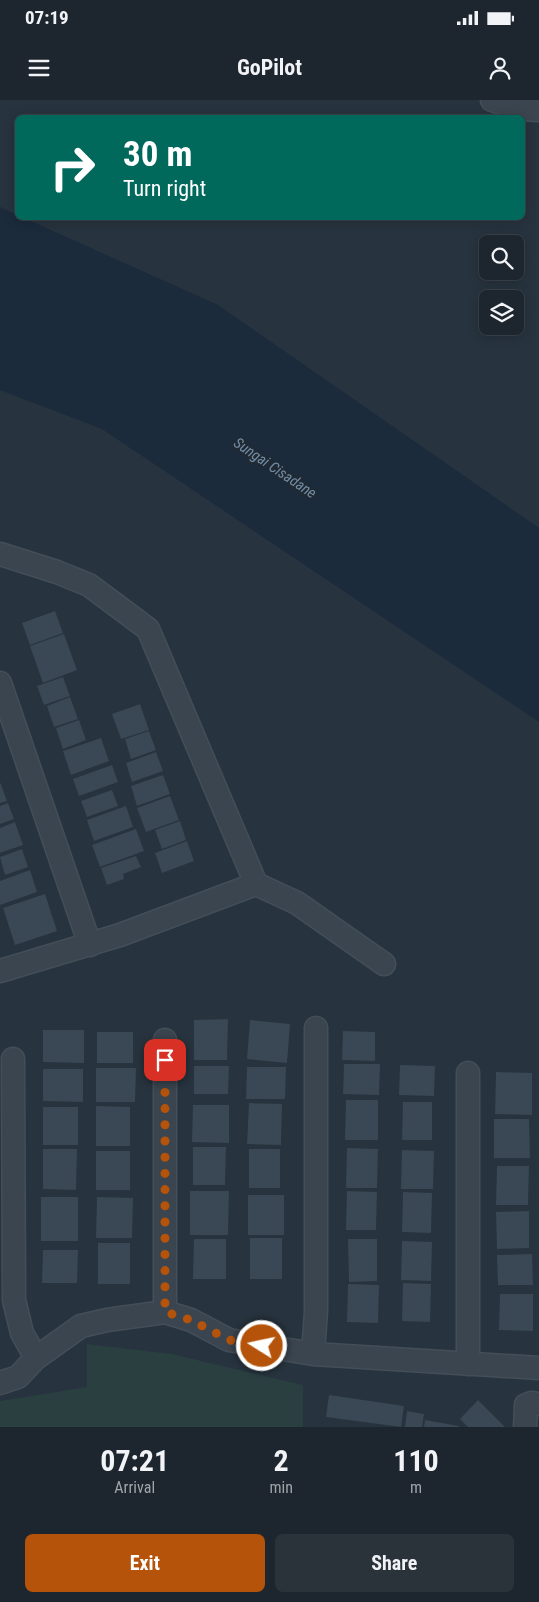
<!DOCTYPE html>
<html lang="en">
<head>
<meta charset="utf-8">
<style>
  :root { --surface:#1d262e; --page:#2a323a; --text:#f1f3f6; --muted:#a0a5aa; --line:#3b434a; --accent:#b45309 }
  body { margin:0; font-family:"Roboto Condensed",sans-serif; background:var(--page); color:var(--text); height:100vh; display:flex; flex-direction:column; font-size:19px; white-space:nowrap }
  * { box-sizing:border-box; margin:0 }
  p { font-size:16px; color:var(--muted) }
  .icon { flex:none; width:28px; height:28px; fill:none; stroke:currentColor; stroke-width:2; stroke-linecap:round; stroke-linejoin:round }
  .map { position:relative; height:1327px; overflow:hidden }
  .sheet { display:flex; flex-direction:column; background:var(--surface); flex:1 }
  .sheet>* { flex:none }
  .top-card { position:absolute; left:15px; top:15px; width:510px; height:105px; border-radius:8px; box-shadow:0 2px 12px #0003,0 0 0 1px var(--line); background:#00695c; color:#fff; overflow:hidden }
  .fabs { position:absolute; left:479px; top:135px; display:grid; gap:10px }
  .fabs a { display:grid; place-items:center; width:45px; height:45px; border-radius:8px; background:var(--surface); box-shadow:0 2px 12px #0003,0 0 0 1px var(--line); font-size:25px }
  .pin { position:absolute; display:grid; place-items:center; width:42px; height:42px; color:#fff; margin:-21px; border-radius:10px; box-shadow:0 2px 8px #0006 }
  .me { position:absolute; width:55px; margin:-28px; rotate:280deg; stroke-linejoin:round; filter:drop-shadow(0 0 4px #0008) }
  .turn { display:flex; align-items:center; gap:18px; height:105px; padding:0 25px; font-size:22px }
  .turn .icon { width:65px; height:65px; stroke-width:2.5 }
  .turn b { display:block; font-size:35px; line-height:42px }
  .eta { display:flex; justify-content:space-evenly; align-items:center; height:85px; text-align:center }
  .eta b { font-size:30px; font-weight:700; line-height:35px }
  .primary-button { display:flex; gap:10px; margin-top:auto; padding:10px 25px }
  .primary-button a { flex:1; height:58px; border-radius:8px; background:var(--accent); color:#fff; font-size:20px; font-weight:700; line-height:58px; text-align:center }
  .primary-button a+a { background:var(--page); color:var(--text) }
  .status { display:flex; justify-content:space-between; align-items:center; height:35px; padding:0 25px; background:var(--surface); direction:ltr }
  .status svg { height:14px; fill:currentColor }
  header { display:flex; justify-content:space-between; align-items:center; height:65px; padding:0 25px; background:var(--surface); font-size:22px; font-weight:700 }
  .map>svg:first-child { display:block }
  .green { fill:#293f40 }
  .water { fill:#1b2b3c }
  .building { fill:#394854 }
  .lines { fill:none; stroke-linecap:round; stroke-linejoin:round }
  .street-casing { stroke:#444e58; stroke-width:25 }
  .street { stroke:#3b454f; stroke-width:22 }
  .route { stroke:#b45309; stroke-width:9; stroke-dasharray:0 16.2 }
  .labels { text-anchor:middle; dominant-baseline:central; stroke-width:5; stroke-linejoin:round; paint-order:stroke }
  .water-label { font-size:15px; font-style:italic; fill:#738da5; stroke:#202a34 }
</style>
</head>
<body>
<div class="status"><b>07:19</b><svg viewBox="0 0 49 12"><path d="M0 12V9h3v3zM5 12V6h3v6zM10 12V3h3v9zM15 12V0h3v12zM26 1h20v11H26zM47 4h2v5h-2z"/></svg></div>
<header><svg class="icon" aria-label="menu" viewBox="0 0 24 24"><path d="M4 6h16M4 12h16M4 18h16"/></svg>GoPilot<svg class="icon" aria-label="person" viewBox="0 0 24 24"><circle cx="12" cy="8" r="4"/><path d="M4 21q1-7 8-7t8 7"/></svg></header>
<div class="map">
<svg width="539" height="1327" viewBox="0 0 539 1327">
  <rect width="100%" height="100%" fill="#27333e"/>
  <path class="green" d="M 87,1244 L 172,1254 L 303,1285 L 303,1327 L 0,1327 L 0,1301 L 87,1287 Z"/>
  <path class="water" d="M 0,107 L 17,115 L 18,118 L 24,118 L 218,205 L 539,428 L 539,622 L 102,329 L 0,290 Z"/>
  <path class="building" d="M 55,511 L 63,533 L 30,545 L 22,523 Z
    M 64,534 L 77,570 L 43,583 L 30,546 Z
    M 63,577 L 70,596 L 44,605 L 37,586 Z
    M 70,597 L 78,619 L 54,627 L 47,606 Z
    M 140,604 L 149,630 L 121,639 L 112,614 Z
    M 79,620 L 86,640 L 63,649 L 56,628 Z
    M 149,631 L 156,650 L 131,659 L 125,639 Z
    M 101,638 L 109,661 L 71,675 L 63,651 Z
    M 156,652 L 163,671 L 132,682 L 126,663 Z
    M 112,665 L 118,682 L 79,696 L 73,679 Z
    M 163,675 L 170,694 L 137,706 L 131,686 Z
    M 0,682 L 7,701 L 0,703 Z
    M 112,690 L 118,706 L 87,717 L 81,701 Z
    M 170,696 L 179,720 L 146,732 L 137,708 Z
    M 8,703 L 14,719 L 0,724 L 0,706 Z
    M 126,706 L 133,727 L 94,741 L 87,720 Z
    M 180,721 L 186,740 L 162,749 L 155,730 Z
    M 15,722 L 23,745 L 0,753 L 0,728 Z
    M 136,729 L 144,751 L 100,767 L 92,745 Z
    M 187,741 L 194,761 L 162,773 L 155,753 Z
    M 22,749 L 28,767 L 5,775 L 0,757 Z
    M 136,756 L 141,767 L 123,774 L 124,779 L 107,785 L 101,768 Z
    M 30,770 L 37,792 L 0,805 L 0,781 Z
    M 45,794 L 57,831 L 15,845 L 3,808 Z
    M 228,919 L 227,960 L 194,960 L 194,920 Z
    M 250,920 L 290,924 L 287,963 L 247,959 Z
    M 43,930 L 84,930 L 84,963 L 43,962 Z
    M 343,931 L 375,932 L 375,961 L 342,960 Z
    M 97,932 L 133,932 L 133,963 L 97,963 Z
    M 344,964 L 380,964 L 379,995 L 343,994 Z
    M 400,965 L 435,966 L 434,996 L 399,995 Z
    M 194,966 L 229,966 L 228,994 L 194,994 Z
    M 247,967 L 286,967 L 285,999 L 246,999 Z
    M 96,968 L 136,968 L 135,1002 L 96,1002 Z
    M 43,969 L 83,969 L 83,1002 L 43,1001 Z
    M 496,972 L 532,973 L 532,1015 L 495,1014 Z
    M 346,1000 L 378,1000 L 378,1040 L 345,1040 Z
    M 403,1002 L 432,1002 L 432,1040 L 402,1040 Z
    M 249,1003 L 282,1004 L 281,1045 L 247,1044 Z
    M 193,1005 L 229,1005 L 229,1043 L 192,1042 Z
    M 96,1006 L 130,1007 L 130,1046 L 96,1046 Z
    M 43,1007 L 78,1007 L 78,1045 L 43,1045 Z
    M 494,1019 L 529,1019 L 530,1058 L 494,1058 Z
    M 193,1047 L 226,1047 L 225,1085 L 193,1085 Z
    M 347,1048 L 378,1049 L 377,1088 L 346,1088 Z
    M 43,1049 L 77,1049 L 76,1090 L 43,1089 Z
    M 249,1049 L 280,1049 L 280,1088 L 249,1088 Z
    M 402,1050 L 434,1051 L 433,1089 L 401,1089 Z
    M 96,1051 L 130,1051 L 130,1090 L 96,1090 Z
    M 497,1066 L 529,1066 L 528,1105 L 496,1105 Z
    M 190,1091 L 229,1091 L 228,1135 L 190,1135 Z
    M 347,1091 L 377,1092 L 376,1130 L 346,1130 Z
    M 403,1092 L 432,1093 L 431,1133 L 402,1132 Z
    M 248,1095 L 284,1095 L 284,1135 L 248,1135 Z
    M 41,1097 L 78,1097 L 78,1141 L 41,1141 Z
    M 97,1097 L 133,1098 L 132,1138 L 96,1138 Z
    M 529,1111 L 529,1148 L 497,1149 L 496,1112 Z
    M 250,1138 L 282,1138 L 282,1179 L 250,1179 Z
    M 194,1139 L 226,1139 L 226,1179 L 193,1179 Z
    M 348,1139 L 377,1139 L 377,1181 L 349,1182 Z
    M 402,1141 L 432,1142 L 431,1181 L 401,1180 Z
    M 98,1143 L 130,1143 L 130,1184 L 98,1184 Z
    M 43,1150 L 78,1150 L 77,1183 L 42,1183 Z
    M 532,1154 L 533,1185 L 498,1185 L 497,1155 Z
    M 403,1183 L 431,1184 L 430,1222 L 402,1221 Z
    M 348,1184 L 379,1185 L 378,1223 L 347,1222 Z
    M 500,1194 L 533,1194 L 533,1231 L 499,1230 Z
    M 329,1295 L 404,1306 L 401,1327 L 326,1317 Z
    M 478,1300 L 505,1327 L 468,1327 L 460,1319 Z
    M 407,1311 L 424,1314 L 422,1327 L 405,1327 Z
    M 425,1320 L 459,1326 L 459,1327 L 424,1327 Z"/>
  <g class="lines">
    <defs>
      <path id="street" d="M 492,0 L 519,9 L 539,10
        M 0,454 L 57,472 L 89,485 L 148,529 L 256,784 L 120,835 L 0,871
        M 0,583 L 90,845
        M 256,784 L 297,803 L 384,864
        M 13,959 L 14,1200 L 22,1233 L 36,1258
        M 165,1212 L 165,940
        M 313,1254 L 316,1211 L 316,928
        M 468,1264 L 468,973
        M 0,1283 L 18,1277 L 36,1258 L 81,1226 L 107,1220 L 165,1212 L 191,1220 L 229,1240 L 313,1254 L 539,1268
        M 525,1327 L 526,1305 L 531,1303 L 539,1304"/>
    </defs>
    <use href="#street" class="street-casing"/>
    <use href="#street" class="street"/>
  </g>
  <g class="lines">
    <path class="route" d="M 165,960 L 165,1212 L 191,1220 L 229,1240 L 262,1246"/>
  </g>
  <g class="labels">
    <g class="water-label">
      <text transform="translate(275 368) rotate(34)">Sungai Cisadane</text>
    </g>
  </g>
</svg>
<div class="fabs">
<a><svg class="icon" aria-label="search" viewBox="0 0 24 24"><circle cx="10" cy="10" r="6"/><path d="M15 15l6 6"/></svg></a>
<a><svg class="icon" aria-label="layers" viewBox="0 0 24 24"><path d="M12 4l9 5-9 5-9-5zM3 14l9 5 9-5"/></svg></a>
</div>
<div class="pin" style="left:165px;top:960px;background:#d93025"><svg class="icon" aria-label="arrive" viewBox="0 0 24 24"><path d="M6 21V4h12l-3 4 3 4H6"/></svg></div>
<svg class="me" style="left:262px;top:1246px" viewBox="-20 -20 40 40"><circle r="17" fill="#b45309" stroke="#fff" stroke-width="3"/><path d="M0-11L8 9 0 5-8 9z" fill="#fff"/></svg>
<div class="top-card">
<div class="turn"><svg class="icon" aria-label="right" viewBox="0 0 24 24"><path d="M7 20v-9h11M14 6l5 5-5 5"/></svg><div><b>30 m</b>Turn right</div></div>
</div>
</div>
<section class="sheet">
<div class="eta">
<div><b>07:21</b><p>Arrival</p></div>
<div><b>2</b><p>min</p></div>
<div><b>110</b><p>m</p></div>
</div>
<div class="primary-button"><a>Exit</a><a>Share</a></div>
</section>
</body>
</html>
